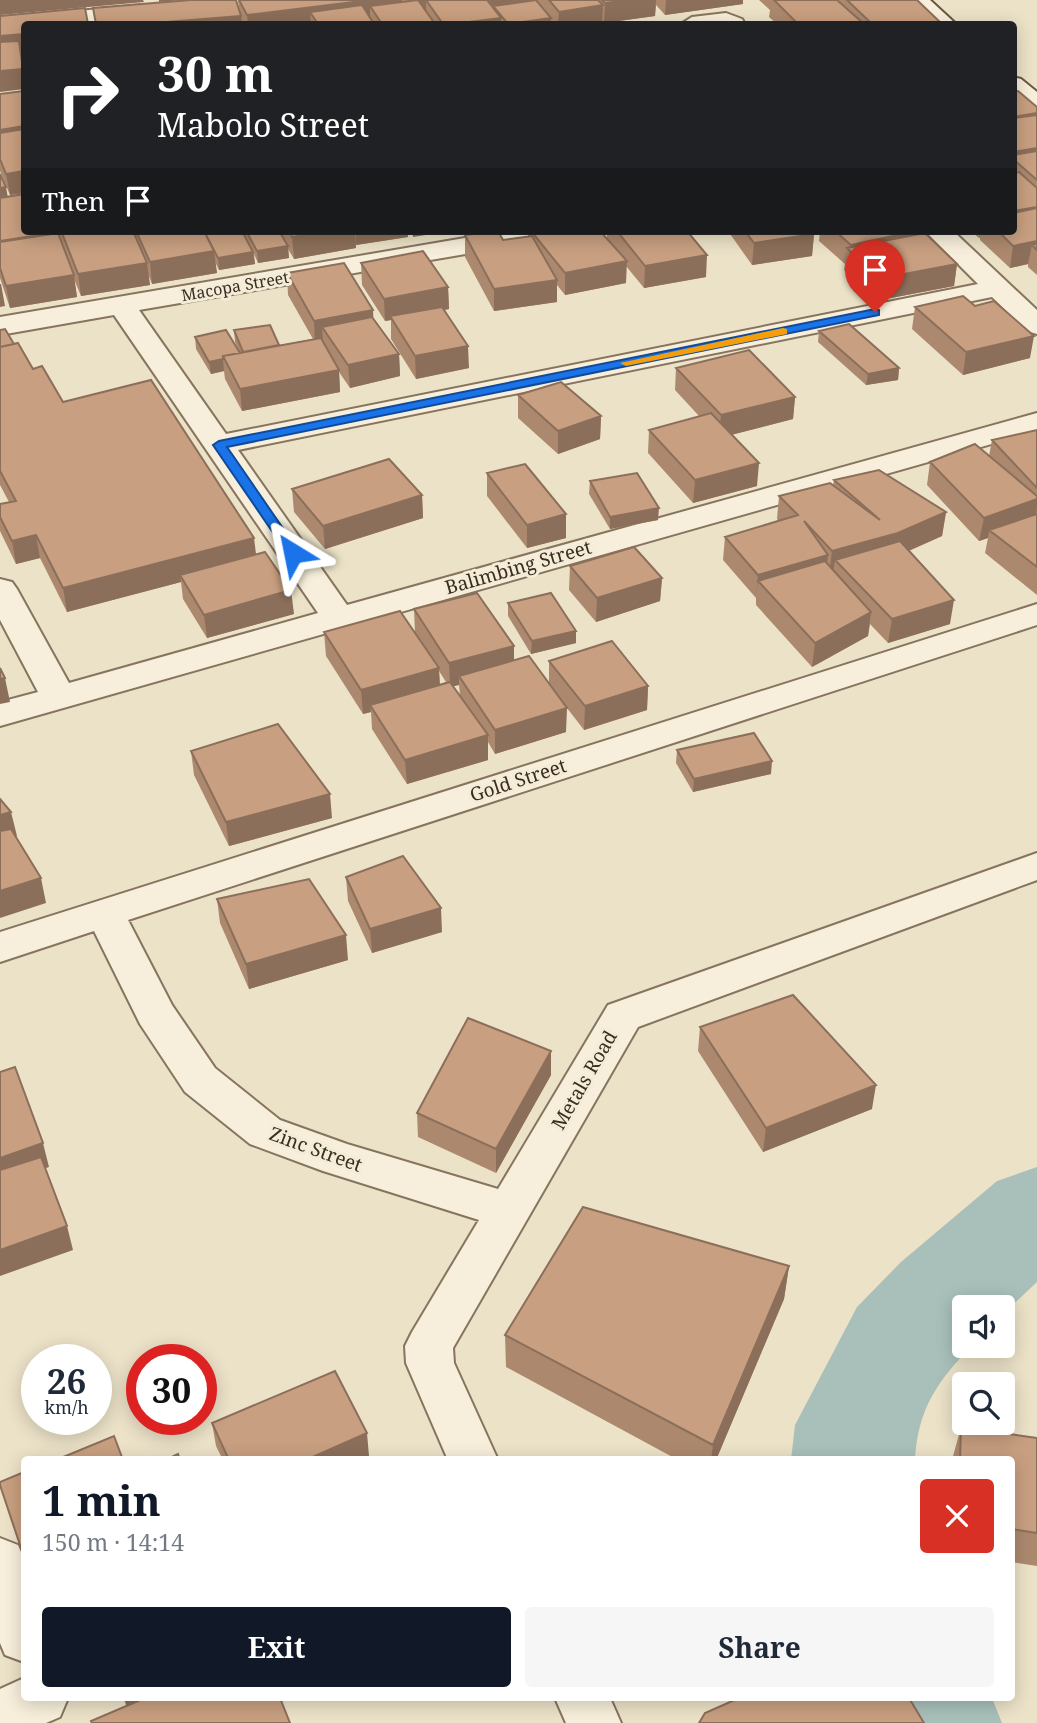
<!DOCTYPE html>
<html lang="en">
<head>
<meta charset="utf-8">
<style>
  :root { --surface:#fff; --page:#f6f6f7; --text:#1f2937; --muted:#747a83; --accent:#111827 }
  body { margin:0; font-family:"Noto Serif",serif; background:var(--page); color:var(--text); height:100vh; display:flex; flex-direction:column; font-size:26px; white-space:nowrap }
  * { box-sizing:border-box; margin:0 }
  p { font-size:23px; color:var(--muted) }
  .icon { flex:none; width:38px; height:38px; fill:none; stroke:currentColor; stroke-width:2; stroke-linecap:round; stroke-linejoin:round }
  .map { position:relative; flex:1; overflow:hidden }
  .side { position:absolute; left:21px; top:1456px; width:994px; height:245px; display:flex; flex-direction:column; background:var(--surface); border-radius:7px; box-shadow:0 4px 18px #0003 }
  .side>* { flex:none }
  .hud { position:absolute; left:21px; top:21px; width:996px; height:214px; border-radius:7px; box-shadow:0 4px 18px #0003; background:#202124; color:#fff; overflow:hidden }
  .fabs { position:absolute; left:952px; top:1295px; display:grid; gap:14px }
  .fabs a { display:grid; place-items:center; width:63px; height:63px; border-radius:7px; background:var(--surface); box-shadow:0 4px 18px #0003; font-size:35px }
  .speed { position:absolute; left:21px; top:1344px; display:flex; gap:14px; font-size:35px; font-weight:700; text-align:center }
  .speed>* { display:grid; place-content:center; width:91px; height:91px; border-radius:50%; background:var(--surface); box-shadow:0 4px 18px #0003; line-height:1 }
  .speed small { font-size:18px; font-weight:400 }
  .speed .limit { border:10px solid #d22; background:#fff; color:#111 }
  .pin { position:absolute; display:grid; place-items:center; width:60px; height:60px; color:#fff; margin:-72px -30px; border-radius:50% 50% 50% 0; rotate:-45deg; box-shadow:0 0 7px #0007 }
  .pin .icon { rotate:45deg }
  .me { position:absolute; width:77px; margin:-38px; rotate:325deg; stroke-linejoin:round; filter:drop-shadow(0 0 5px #0008) }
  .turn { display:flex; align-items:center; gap:24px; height:147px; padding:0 21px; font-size:32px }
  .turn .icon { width:91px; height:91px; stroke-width:2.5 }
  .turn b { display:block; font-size:49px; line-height:60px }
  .then { display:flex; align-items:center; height:66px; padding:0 21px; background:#0003; gap:14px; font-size:26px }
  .round { display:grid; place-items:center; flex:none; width:74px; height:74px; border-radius:7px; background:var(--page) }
  .headline { display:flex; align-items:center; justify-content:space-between; height:119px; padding:0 21px }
  h1 { font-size:42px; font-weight:700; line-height:52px; color:var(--accent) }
  .primary-button { display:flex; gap:14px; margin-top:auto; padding:14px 21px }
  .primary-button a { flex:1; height:80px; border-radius:7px; background:var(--accent); color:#fff; font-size:28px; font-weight:700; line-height:80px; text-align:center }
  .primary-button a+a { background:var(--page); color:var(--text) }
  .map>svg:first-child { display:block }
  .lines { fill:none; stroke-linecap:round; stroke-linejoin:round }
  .river { fill:#a9c0ba; fill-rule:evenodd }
  .street-casing { stroke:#87745e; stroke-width:4 }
  .secondary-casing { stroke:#695641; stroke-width:4 }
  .street { fill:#f7efdb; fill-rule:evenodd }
  .secondary { fill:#f7efdb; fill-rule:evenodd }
  .wall { fill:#ac896e; fill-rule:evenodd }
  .shaded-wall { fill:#8c6f5a }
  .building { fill:#c89f80; stroke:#8c6f5a; stroke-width:2 }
  .route { fill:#1a73e8; stroke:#114b97; stroke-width:2 }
  .slow { fill:#f59e0b }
  .labels { text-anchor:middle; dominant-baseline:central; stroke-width:6; stroke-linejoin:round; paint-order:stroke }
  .far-street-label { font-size:16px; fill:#392d21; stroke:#f4ecd7 }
  .street-label { font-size:19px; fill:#392d21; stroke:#f4ecd7 }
</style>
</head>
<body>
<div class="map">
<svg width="1037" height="1723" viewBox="0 0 1037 1723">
  <rect width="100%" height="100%" fill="#ece2c8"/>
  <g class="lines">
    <path class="river" d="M 1037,1167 L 1037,1282 L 1003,1314 L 1003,1307 L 964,1307 L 964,1346 L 971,1346 C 937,1383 918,1408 915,1460 L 791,1460 L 795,1425 L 857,1307 L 901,1262 L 997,1181 Z
      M 853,1698 L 992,1698 L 1002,1723 L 864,1723 Z"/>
    <defs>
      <path id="street" d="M 144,5 L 152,7 L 155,12 L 152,17 L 81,24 L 24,24 L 24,30 L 0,32 L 0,18 Z
        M 726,13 L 742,19 L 745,24 L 681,24 L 692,17 Z
        M 506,231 L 566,231 L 562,237 L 553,239 L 139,310 L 226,434 L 978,284 L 925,231 L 953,231 L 1037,310 L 1037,334 L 1027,331 L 992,297 L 238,450 L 347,605 L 1037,413 L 1037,431 L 0,726 L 0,702 L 38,692 L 0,620 L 0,579 L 12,582 L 17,589 L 69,683 L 318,613 L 114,315 L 0,335 L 0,317 Z
        M 1037,604 L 1037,625 L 128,920 L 172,1005 L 215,1068 L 280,1120 L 347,1144 L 498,1189 L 608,1005 L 1037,853 L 1037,880 L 638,1027 L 453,1348 L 454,1363 L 498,1460 L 448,1460 L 406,1363 L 405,1346 L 412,1332 L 479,1220 L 323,1171 L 250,1144 L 185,1092 L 140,1024 L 94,931 L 0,962 L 0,932 Z
        M 0,1538 L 18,1545 L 24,1559 L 24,1662 L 5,1655 L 0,1643 Z
        M 24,1678 L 24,1698 L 68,1698 L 60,1717 L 46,1723 L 0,1723 L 0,1689 Z
        M 555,1698 L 610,1698 L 621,1723 L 566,1723 Z"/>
      <path id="secondary" d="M 906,0 L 930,0 L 956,24 L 932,24 Z
        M 1013,77 L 1021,79 L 1037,92 L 1037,112 L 1028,110 L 1013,97 Z"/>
    </defs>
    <use href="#street" class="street-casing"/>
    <use href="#secondary" class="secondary-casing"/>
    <use href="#street" class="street"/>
    <use href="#secondary" class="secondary"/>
  </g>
  <path class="wall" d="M 238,0 L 743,0 L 743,4 L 665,15 L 656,5 L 655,16 L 604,23 L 603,21 L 602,24 L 553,24 L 551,23 L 551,24 L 243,24 L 242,21 L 242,24 L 95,24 L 93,8 L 239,8 Z
    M 759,0 L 917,0 L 942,24 L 777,24 L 769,17 L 770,10 Z
    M 1013,92 L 1037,107 L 1037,275 L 1028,267 L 1028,264 L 1010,268 L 980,240 L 980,238 L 979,238 L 971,231 L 1013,231 Z
    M 0,94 L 24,94 L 24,193 L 10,195 L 0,171 Z
    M 0,174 L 7,197 L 24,231 L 408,231 L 408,237 L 356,245 L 356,244 L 356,248 L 294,259 L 288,249 L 289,258 L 258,263 L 254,254 L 255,264 L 219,270 L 215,262 L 217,273 L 152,284 L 148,274 L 150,285 L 81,296 L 74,279 L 77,297 L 10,308 L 0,278 Z
    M 528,231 L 600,231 L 607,239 L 607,231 L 687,231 L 706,277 L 644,288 L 626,266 L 626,283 L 565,295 L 557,285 L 557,302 L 494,311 L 465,257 L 465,235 L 503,240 L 528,237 Z
    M 728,231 L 812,231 L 814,234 L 812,256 L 752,265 Z
    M 820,231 L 919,231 L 918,235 L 957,264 L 954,286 L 875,301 L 844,270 L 845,264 L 819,241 Z
    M 361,263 L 448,287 L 449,309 L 444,310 L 469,368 L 416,379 L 391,339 L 391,320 L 385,321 L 362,285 Z
    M 287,273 L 374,319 L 399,354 L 400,376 L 350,388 L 339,372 L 340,392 L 242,411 L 225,379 L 224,371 L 211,374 L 196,349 L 195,337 L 239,351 L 235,342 L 234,330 L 279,345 L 313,339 L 288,295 Z
    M 915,307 L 1030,358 L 963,375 L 912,329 Z
    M 0,330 L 14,344 L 33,369 L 63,402 L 256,555 L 294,614 L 207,638 L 183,599 L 181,582 L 67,612 L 40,558 L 16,564 L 0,531 L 0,504 L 9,502 L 0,485 Z
    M 819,331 L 899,368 L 898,380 L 866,385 L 818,342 Z
    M 676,368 L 795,397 L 793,419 L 731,435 L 757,486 L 693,503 L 648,453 L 649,430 L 699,416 L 675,390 Z
    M 518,395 L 601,416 L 600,439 L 558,454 L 518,418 Z
    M 1037,430 L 1037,595 L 985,553 L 988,538 L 979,541 L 927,485 L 930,462 L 989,456 L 992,440 Z
    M 487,473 L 566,538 L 527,548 L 487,496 Z
    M 834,480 L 946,512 L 942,536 L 909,551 L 950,624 L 888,643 L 870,624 L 868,636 L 812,667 L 756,605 L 756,598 L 723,560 L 725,537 L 779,521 L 777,519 L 779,496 L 833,485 Z
    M 590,481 L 658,520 L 610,529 L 589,494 Z
    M 292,489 L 422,495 L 423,518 L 325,549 L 294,512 Z
    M 570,566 L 662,578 L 660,601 L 596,622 L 569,590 Z
    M 508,603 L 576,643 L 531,654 L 508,616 Z
    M 414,609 L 514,646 L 514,661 L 549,684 L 549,661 L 648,686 L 647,710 L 584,730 L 557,695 L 566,732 L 495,754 L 488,742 L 488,760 L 407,784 L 372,729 L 371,712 L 363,714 L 326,656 L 324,632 L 415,633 ZM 439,671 L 446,682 L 440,684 ZM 459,685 L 460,696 L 453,686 Z
    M 677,750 L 771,774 L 693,792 L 676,763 Z
    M 191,751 L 332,818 L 229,846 L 194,775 Z
    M 346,877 L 442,932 L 372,953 L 348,901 Z
    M 217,899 L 348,960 L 249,989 L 220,923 Z
    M 700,1027 L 872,1109 L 763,1152 L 698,1051 Z
    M 551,1051 L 551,1075 L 496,1173 L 418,1137 L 417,1113 Z
    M 789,1266 L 784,1299 L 716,1460 L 678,1460 L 506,1367 L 505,1335 Z
    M 212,1423 L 369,1456 L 361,1460 L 223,1460 L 216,1446 Z
    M 961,1427 L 1037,1438 L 1037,1566 L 1012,1562 L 1012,1460 L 952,1460 Z"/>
  <path class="shaded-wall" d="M 0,0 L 143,0 L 144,2 L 0,15 Z
    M 159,0 L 183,0 L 159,2 Z
    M 370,0 L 402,0 L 402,16 L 370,6 L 370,20 L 310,12 L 311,24 L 248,24 L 247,15 Z
    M 409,0 L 534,0 L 493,6 L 493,8 L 426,0 L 426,16 L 409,18 Z
    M 630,0 L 656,0 L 655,16 L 604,23 L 605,3 Z
    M 666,0 L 743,0 L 743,4 L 665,15 Z
    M 603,5 L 602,24 L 558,24 L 559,12 Z
    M 241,16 L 242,24 L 141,24 Z
    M 501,18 L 501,24 L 453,24 Z
    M 551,18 L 551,24 L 508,24 Z
    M 24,34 L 24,55 L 21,55 L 24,77 L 24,89 L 0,92 L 0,36 Z
    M 24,126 L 24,148 L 0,151 L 0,130 Z
    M 1037,148 L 1037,168 L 1013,159 L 1013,152 Z
    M 24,171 L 24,193 L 10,195 L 6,174 Z
    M 6,187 L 8,198 L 0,200 L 0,188 Z
    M 328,231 L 355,231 L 356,248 L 294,259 L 292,237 Z
    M 356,231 L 408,231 L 408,237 L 356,245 Z
    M 412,231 L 451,231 L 413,237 Z
    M 919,231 L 916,252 L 850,251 L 851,245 Z
    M 58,232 L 62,253 L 0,263 L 0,241 Z
    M 814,234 L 812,256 L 752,265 L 754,243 Z
    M 1037,241 L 1037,250 L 1032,245 L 1028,264 L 1010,268 L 1013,246 Z
    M 288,246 L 289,258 L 258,263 L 257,251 Z
    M 214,251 L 217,273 L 152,284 L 150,262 Z
    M 253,252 L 255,264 L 219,270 L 218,258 Z
    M 707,255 L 706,277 L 644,288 L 645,266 Z
    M 627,261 L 626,283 L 565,295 L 565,273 Z
    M 147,263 L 150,285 L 81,296 L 78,274 Z
    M 957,264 L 954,286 L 875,301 L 878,279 Z
    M 74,275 L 77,297 L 10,308 L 6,286 Z
    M 557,280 L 557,302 L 494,311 L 494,289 Z
    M 0,284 L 1,284 L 5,306 L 0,307 Z
    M 448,287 L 449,309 L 392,320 L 390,316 L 391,320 L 385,321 L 384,299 Z
    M 373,310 L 374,332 L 322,327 L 323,342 L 315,343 L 314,321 Z
    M 1034,336 L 1030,358 L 963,375 L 966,352 Z
    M 468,346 L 469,368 L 416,379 L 415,356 Z
    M 399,354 L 400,376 L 350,388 L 348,365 Z
    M 223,359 L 224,371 L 211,374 L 209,362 Z
    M 899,368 L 898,380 L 866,385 L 868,374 Z
    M 339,370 L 340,392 L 242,411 L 240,389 Z
    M 795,397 L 793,419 L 719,438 L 721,415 Z
    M 601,416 L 600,439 L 558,454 L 558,431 Z
    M 759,463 L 757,486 L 693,503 L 695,480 Z
    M 422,495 L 423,518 L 325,549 L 323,526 Z
    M 1037,499 L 1037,509 L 1035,521 L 989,530 L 988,538 L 979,541 L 984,518 Z
    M 659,508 L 658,520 L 610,529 L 610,517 Z
    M 946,512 L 942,536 L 894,557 L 835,560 L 833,573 L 829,575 L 832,551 Z
    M 566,514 L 566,538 L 527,548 L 527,525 Z
    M 36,535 L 40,558 L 16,564 L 12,541 Z
    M 254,538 L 257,562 L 180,575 L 181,582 L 67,612 L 63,588 Z
    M 828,555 L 825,579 L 758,581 L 756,599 L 758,575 Z
    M 662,578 L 660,601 L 596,622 L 597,598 Z
    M 291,590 L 294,614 L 207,638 L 204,615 Z
    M 954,600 L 950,624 L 888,643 L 892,619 Z
    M 871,612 L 868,636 L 812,667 L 815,643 Z
    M 576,631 L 576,643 L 531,654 L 532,641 Z
    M 514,646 L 514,670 L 459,676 L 459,685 L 450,687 L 449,663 Z
    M 439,668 L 440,692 L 370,705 L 371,712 L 363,714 L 361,690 Z
    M 5,678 L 10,702 L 0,704 L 0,679 Z
    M 648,686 L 647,710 L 584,730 L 585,706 Z
    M 567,708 L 566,732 L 495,754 L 495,730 Z
    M 488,735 L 488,760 L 407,784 L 405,760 Z
    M 772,761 L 771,774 L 693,792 L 694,779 Z
    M 330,794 L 332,818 L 229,846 L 226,822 Z
    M 11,812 L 17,836 L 0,841 L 0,815 Z
    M 41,878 L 46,903 L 0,918 L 0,891 Z
    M 441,908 L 442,932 L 372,953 L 370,929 Z
    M 346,935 L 348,960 L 249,989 L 246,964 Z
    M 551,1051 L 551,1075 L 496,1173 L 496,1149 Z
    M 876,1085 L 872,1109 L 763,1152 L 766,1128 Z
    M 43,1143 L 49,1167 L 0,1184 L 0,1158 Z
    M 67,1226 L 73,1250 L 0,1276 L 0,1250 Z
    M 789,1266 L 784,1299 L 716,1460 L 711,1460 L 713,1445 Z
    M 367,1433 L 369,1456 L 361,1460 L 306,1460 Z
    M 124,1698 L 172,1698 L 129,1716 Z"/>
  <path class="building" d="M 191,0 L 236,0 L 241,16 L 141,24 L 96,24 L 93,8 Z
    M 239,0 L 370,0 L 247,15 Z
    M 418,0 L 435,24 L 382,24 L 370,6 Z
    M 426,0 L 487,0 L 501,18 L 453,24 L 443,24 Z
    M 536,0 L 551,18 L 508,24 L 493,6 Z
    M 549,0 L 598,0 L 603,5 L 559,12 Z
    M 602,0 L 630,0 L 605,3 Z
    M 774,0 L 837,0 L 864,24 L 795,24 L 798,24 Z
    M 847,0 L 917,0 L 942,24 L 872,24 Z
    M 362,5 L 374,24 L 318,24 L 310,12 Z
    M 85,8 L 88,24 L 24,24 L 24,34 L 0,36 L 0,16 Z
    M 19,41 L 23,69 L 0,71 L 0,42 Z
    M 23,91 L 24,94 L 24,126 L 0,130 L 0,94 Z
    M 1018,91 L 1037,107 L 1037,113 L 1013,117 L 1013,92 Z
    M 1037,115 L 1037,148 L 1013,152 L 1013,118 Z
    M 24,129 L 24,171 L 6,174 L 0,159 L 0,133 Z
    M 1037,151 L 1037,180 L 1013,159 L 1013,155 Z
    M 1019,172 L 1037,188 L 1037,207 L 1013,211 L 1013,173 Z
    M 0,174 L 6,187 L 0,188 Z
    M 24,194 L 24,231 L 58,232 L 0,241 L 0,198 Z
    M 1037,208 L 1037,241 L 1013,246 L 998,231 L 1013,231 L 1013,213 Z
    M 75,231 L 133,231 L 147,263 L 78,274 L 62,233 Z
    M 136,231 L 204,231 L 214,251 L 150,262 Z
    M 204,231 L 242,231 L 253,252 L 218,258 Z
    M 246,231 L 279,231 L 288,246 L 257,251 Z
    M 289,231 L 328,231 L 292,237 Z
    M 498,231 L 503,240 L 532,236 L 557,280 L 494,289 L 465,235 Z
    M 531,231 L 600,231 L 627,261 L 565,273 Z
    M 617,231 L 687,231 L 707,255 L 645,266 Z
    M 745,231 L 812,231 L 814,234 L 754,243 Z
    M 835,231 L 916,231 L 851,245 Z
    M 58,233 L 74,275 L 6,286 L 0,268 L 0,242 Z
    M 925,233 L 957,264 L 878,279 L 847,248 Z
    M 1037,244 L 1037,250 L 1032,245 Z
    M 423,251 L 448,287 L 384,299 L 361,263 Z
    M 344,263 L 373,310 L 314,321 L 287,273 Z
    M 963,296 L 975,306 L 994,301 L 1034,336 L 966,352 L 915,307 Z
    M 442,307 L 468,346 L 415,356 L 390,316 Z
    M 372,317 L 399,354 L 348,365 L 322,327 Z
    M 849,324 L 899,368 L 868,374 L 819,331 Z
    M 270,325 L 279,345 L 243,352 L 234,330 Z
    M 5,329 L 14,344 L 0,347 L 0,330 Z
    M 226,330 L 240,353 L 223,356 L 223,359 L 209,362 L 195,337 Z
    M 321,338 L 339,370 L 240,389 L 223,356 Z
    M 18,343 L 33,369 L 42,366 L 63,402 L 151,380 L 254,538 L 63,588 L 36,535 L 12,541 L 0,517 L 0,504 L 16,501 L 0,471 L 0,347 Z
    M 749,350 L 795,397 L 721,415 L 676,368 Z
    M 561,382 L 601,416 L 558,431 L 518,395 Z
    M 711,413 L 759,463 L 695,480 L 649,430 Z
    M 1037,430 L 1037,488 L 992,440 Z
    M 975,444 L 1037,496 L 1037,499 L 984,518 L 930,462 Z
    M 389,459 L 422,495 L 323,526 L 292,489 Z
    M 525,464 L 566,514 L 527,525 L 487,473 Z
    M 879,470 L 946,512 L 898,533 L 832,551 L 804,521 L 828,555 L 758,575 L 725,537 L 798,515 L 779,496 L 830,483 L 880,520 L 834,480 Z
    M 637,473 L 659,508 L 610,517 L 590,481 Z
    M 1037,514 L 1037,567 L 989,530 Z
    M 900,541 L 954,600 L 892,619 L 835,560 Z
    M 634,547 L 662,578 L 597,598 L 570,566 Z
    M 265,552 L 291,590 L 204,615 L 180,575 Z
    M 825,561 L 871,612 L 815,643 L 758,581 Z
    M 477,593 L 514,646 L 449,663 L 414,609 Z
    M 551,593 L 576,631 L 532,641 L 508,603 Z
    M 400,611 L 439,668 L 361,690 L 324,632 Z
    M 612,641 L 648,686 L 585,706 L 549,661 Z
    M 529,656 L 567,708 L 495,730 L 459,676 Z
    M 0,668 L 5,678 L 0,679 Z
    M 450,682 L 488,735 L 405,760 L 370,705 Z
    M 278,724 L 330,794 L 226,822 L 191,751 Z
    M 754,733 L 772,761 L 694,779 L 677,750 Z
    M 0,799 L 11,812 L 0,815 Z
    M 11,829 L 41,878 L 0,891 L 0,831 Z
    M 403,856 L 441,908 L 370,929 L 346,877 Z
    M 309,879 L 346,935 L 246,964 L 217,899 Z
    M 793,995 L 876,1085 L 766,1128 L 700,1027 Z
    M 468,1018 L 551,1051 L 496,1149 L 417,1113 Z
    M 15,1067 L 43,1143 L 0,1158 L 0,1072 Z
    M 41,1157 L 67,1226 L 0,1250 L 0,1170 Z
    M 583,1207 L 789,1266 L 713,1445 L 505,1335 Z
    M 335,1371 L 367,1433 L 306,1460 L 229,1460 L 212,1423 Z
    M 961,1427 L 1037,1438 L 1037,1533 L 1012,1529 L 1012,1460 L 960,1460 Z
    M 114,1436 L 123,1460 L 56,1460 Z
    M 178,1454 L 180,1460 L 166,1460 Z
    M 24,1472 L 24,1557 L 0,1485 L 0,1482 Z
    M 145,1698 L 280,1698 L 290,1723 L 92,1723 L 91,1721 Z
    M 739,1698 L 909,1698 L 924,1723 L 699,1723 L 705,1713 Z"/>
  <path class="route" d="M 875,309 L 879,310 L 879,315 L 227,447 L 300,553 L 293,557 L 289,556 L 213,445 L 219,441 Z"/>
  <path class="slow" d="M 783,328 L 787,329 L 787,334 L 626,366 L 620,363 Z"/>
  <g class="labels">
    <g class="far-street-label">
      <text transform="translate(235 286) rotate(-10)">Macopa Street</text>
    </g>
    <g class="street-label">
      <text transform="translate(518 567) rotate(-16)">Balimbing Street</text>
      <text transform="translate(518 780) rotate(-18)">Gold Street</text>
      <text transform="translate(584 1080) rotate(-60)">Metals Road</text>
      <text transform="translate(316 1149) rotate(20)">Zinc Street</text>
    </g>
  </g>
</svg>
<div class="fabs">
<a><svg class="icon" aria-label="sound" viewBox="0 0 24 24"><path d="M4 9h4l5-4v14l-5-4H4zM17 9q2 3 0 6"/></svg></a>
<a><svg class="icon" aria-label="search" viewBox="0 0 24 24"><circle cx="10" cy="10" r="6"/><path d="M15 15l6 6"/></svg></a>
</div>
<div class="speed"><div>26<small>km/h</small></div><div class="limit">30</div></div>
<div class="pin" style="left:875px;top:312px;background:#d93025"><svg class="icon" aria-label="arrive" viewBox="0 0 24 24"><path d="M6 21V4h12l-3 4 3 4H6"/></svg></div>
<svg class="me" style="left:293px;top:553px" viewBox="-20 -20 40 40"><path d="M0-17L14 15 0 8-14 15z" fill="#1a73e8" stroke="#fff" stroke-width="4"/></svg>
<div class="hud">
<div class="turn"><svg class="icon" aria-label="right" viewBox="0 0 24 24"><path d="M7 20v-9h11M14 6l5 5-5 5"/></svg><div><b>30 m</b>Mabolo Street</div></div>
<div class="then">Then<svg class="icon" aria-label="arrive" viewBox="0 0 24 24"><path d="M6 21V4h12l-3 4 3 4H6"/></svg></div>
</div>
<section class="side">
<div class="headline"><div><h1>1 min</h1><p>150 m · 14:14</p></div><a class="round" style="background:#d93025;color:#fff"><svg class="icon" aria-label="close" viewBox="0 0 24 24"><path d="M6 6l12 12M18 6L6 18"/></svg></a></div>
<div class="primary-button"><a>Exit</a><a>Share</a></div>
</section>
</div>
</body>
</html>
